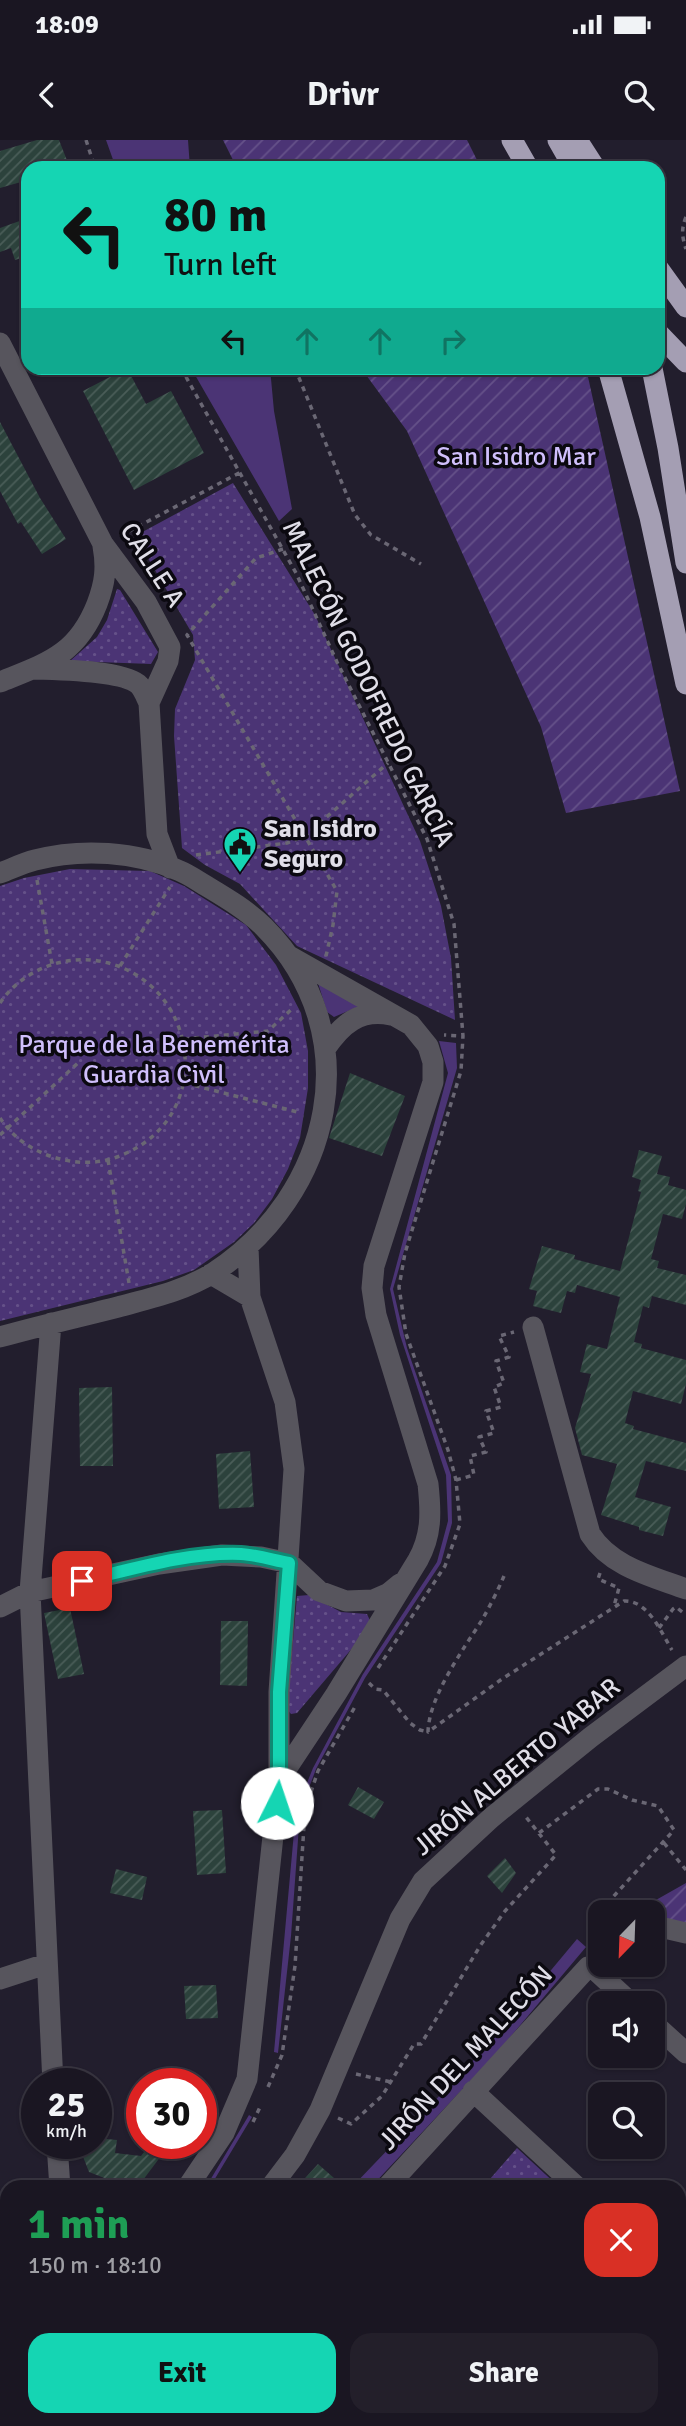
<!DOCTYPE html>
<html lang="en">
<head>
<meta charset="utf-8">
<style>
  :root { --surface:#1a1622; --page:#231f2a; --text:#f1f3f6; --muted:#9f9fa5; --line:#383540; --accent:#15d5b3 }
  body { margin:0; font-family:Signika,sans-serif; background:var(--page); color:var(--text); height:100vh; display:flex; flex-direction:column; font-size:26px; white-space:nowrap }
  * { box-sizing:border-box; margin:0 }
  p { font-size:23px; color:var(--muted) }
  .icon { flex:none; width:38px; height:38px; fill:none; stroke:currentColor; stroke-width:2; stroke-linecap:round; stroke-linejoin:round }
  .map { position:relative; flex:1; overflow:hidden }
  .panel { position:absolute; left:0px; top:2040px; width:686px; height:247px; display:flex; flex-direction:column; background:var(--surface); border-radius:21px 21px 0 0; box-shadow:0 2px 5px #0004,0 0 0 2px var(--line) }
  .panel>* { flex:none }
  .guide { position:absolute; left:21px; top:21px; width:644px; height:214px; border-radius:21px; box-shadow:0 2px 5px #0004,0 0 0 2px var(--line); background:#15d5b3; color:#111; overflow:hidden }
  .needle { width:46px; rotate:203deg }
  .controls { position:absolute; left:588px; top:1760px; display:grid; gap:14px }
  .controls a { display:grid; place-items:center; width:77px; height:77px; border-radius:14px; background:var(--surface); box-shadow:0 2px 5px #0004,0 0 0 2px var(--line); font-size:35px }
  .speed { position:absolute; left:21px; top:1928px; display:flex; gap:14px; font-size:35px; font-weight:700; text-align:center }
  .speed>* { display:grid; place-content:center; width:91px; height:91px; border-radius:50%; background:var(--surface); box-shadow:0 2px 5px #0004,0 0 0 2px var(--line); line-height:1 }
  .speed small { font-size:18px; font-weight:400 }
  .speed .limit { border:10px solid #d22; background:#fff; color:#111 }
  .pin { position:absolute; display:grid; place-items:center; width:60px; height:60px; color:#fff; margin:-30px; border-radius:14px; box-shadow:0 4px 10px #0006 }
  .me { position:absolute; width:77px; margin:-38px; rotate:4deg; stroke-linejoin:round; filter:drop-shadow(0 0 5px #0008) }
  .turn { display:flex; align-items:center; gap:24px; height:147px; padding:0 28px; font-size:32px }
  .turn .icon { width:91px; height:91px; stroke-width:2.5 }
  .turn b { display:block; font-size:49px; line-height:60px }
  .lanes { display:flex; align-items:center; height:66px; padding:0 28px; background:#0003; justify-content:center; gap:35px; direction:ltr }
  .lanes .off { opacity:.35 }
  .round { display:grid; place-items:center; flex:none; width:74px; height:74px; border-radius:21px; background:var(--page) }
  .head { display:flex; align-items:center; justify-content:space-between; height:119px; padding:0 28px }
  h1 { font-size:42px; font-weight:800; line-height:52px; color:#1e9e55 }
  .cta { display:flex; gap:14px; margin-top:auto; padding:14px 28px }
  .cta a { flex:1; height:80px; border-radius:21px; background:var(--accent); color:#111; font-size:28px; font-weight:800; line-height:80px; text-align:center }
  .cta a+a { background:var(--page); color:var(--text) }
  .status { display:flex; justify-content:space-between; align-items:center; height:49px; padding:0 35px; background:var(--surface); direction:ltr }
  .status svg { height:19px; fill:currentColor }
  header { display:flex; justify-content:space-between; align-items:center; height:91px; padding:0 28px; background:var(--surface); font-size:32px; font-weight:800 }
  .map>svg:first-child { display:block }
  .grass { fill:#4b3475 }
  .park { fill:url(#park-dots) }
  .garden { fill:url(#garden-furrows) }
  .building { fill:url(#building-hatch) }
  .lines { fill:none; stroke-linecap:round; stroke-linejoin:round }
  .path { stroke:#6a6774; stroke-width:3.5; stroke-dasharray:5 5; stroke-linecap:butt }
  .minor { stroke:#57555d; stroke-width:21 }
  .major { stroke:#8e8a9a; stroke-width:21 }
  .highway { stroke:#a49eb3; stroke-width:21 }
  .route-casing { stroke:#0e8a74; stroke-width:18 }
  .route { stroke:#15d5b3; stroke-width:12 }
  .labels { text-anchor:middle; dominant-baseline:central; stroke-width:7; stroke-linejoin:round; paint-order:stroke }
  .park-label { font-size:26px; fill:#d0bffc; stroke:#0b0910 }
  .street-label { font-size:26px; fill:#e0dee8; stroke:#0b0910 }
  .poi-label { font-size:26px; font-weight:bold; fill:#e0dee8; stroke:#0b0910; text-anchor:start }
</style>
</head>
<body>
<div class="status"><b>18:09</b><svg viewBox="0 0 49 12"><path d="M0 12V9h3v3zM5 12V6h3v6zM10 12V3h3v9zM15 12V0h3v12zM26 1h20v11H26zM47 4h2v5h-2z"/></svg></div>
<header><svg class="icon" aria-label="back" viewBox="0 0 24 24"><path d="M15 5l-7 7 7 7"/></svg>Drivr<svg class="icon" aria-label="search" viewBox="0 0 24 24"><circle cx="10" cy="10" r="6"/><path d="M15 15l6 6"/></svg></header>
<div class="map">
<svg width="686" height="2286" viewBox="0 0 686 2286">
  <defs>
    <pattern id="park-dots" width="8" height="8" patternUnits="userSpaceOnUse" patternTransform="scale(1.75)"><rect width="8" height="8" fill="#4b3475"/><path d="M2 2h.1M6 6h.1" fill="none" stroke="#655189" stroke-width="1.8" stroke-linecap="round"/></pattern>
    <pattern id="garden-furrows" width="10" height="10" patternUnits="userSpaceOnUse" patternTransform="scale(1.75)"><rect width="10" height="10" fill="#4b3475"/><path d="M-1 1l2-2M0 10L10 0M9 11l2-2" fill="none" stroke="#655189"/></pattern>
    <pattern id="building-hatch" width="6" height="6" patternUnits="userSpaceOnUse" patternTransform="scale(1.75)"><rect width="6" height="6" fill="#2c423c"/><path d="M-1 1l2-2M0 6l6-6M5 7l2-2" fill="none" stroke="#4a5d58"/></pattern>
  </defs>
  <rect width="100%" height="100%" fill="#221e2d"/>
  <path class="grass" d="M 106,0 L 188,0 L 190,28 L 116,28 Z
    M 191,228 L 270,228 L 274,271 L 292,369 L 279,381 Z
    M 318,843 L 360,866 L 334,877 L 327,872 Z
    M 439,901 L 456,903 L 457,928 L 393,1149 L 407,1208 L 451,1335 L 452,1383 L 441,1423 L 365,1538 L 316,1629 L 300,1672 L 291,1796 L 278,1913 L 274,1912 L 296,1670 L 313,1628 L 363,1534 L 437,1422 L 448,1381 L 446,1335 L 400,1195 L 390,1149 L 448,933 Z
    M 577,1799 L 586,1807 L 501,1908 L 371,2047 L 351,2048 L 492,1901 Z
    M 249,1975 L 252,1977 L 210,2047 L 206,2047 Z"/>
  <path class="park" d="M 233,343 L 315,475 L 420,701 L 441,766 L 451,818 L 455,880 L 297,806 L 240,744 L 205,725 L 182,708 L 174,596 L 175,569 L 195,520 L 193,495 L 135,396 Z
    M 117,449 L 120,450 L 158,512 L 151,524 L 70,521 L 97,497 L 107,480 Z
    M 70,729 L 150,731 L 184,746 L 246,785 L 276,825 L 301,873 L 308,911 L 308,948 L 300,998 L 288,1029 L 272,1059 L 254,1083 L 234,1102 L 194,1130 L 163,1141 L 0,1181 L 0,746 L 24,738 Z
    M 309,1455 L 341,1472 L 367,1474 L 372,1485 L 297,1573 L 291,1574 L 287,1569 L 297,1456 Z
    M 517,2008 L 559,2047 L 483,2047 Z
    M 679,2159 L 686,2166 L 686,2286 L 612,2286 L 606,2280 L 679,2280 Z"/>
  <path class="garden" d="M 223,0 L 467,0 L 481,28 L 237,28 Z
    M 361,228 L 586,228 L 680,651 L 566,673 L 541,587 L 407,291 Z
    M 686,1743 L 686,1789 L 653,1783 L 653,1773 L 633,1773 Z"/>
  <path class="building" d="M 37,0 L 59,0 L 70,28 L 28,28 L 28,40 L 0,48 L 0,11 Z
    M 28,78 L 28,116 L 15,120 L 11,108 L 0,112 L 0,88 Z
    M 127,228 L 146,264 L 171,251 L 204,313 L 134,350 L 83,251 Z
    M 0,282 L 40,358 L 66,399 L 42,414 L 21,382 L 18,384 L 0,351 Z
    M 350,933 L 405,956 L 382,1016 L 329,998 Z
    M 639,1010 L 662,1016 L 657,1034 L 670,1037 L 668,1045 L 686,1050 L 686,1064 L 682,1079 L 663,1074 L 651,1119 L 659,1121 L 657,1128 L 686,1135 L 686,1165 L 652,1156 L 649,1168 L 643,1166 L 634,1202 L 642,1204 L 641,1208 L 686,1220 L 686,1244 L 681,1264 L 633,1251 L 625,1283 L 634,1286 L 633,1289 L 686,1303 L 686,1331 L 646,1321 L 635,1357 L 671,1367 L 663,1396 L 639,1390 L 639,1387 L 601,1375 L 617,1324 L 582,1315 L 575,1288 L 591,1234 L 580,1232 L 587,1204 L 607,1209 L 620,1157 L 577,1145 L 575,1153 L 567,1151 L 561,1173 L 533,1166 L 537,1151 L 529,1149 L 542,1106 L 575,1115 L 574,1119 L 620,1131 L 641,1052 L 638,1051 L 641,1040 L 632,1037 Z
    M 112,1247 L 113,1326 L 80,1326 L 79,1248 Z
    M 250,1311 L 254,1367 L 219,1369 L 216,1314 Z
    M 70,1468 L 84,1534 L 58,1539 L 44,1473 Z
    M 221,1481 L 248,1481 L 247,1546 L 220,1545 Z
    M 358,1647 L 384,1662 L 374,1679 L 348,1665 Z
    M 222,1670 L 226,1733 L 197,1735 L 193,1671 Z
    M 505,1718 L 516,1733 L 502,1753 L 487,1736 Z
    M 116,1729 L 147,1737 L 142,1760 L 110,1753 Z
    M 216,1845 L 218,1878 L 186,1879 L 184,1846 Z
    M 96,1998 L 117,2000 L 115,2013 L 141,2016 L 150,2004 L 170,2004 L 137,2048 L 130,2048 L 89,2032 L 78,2004 L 96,2004 Z
    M 318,2024 L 334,2038 L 326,2048 L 296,2048 Z"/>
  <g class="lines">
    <path class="path" d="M 86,0 L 95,28
      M 686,77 C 681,89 682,97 686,109
      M 181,228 L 296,433 L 337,522 L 427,699 L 454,784 L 463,896 L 444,895
      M 295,228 L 355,375 L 371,395 L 421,424
      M 120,396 L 241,332
      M 283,409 L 256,418 L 187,495 L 337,751 L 333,785 L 326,816
      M 196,715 L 287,703 L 305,696 L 388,623
      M 37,740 L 52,824
      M 120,826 L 170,747
      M 0,863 C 20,833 57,817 92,820 C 197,832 222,974 122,1015 C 106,1022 88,1024 70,1021 C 41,1016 17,1003 0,978
      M 184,899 L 268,891 L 293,868
      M 185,943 L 301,973
      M 0,995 L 79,922
      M 108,1020 L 129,1143
      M 456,1340 L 474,1335 L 470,1316 L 486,1312 L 479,1297 L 494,1293 L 486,1271 L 501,1267 L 494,1247 L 504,1243 L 496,1221 L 509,1217 L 499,1196 L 514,1192
      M 600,1433 L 598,1439 L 619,1448 L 614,1466
      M 504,1436 C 498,1450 490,1466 482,1480 C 463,1510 429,1556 428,1592 L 502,1539 L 624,1461 C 648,1460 661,1492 672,1510
      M 659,1488 L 673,1469 L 676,1467 L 686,1475
      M 378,1528 L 445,1426 L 460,1384 L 456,1340 L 448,1310 L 406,1194 L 399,1147 L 405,1113 L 461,931 L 463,896
      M 369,1543 L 375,1549 L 383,1550 L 410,1583 L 420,1590 L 428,1592
      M 539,1693 L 598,1649 L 608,1649 L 632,1660 L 658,1666 L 674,1690 L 613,1757 L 622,1767 L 617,1773
      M 664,1703 L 686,1730
      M 595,1798 L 600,1792
      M 356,1934 L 391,1942
      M 268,1947 L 282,1915 L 295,1826 L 305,1670 L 318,1631 L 356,1565
      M 338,1978 L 351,1984 L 382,1956 L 414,1904 L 421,1904 L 480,1806 L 505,1771 L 556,1715 L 526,1677
      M 253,1982 L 260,1967
      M 679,2234 L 686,2234"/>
    <path class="minor" d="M 0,203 L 103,404 L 146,462 L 170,507 L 168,521 L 149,563 L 157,694 L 170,728
      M 33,529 C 58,530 120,530 138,544 C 143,548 146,557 149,563
      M 0,542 C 47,523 77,515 97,464 C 105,443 107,428 103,406
      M 0,733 C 11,729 23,723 35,720 C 81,708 136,711 180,731 C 190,735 199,742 208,747 C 228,759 248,771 264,787 C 370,894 333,1055 213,1133 C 184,1151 151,1158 118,1167 C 79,1177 39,1186 0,1197
      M 325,909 C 341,885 360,868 391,875
      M 211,1134 L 250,1157
      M 51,1183 L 30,1452 L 53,1944
      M 533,1187 L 590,1394 C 611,1427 651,1436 686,1449
      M 0,1467 L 30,1452 L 159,1424 L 222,1415 L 261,1417 L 289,1423 L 319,1451 L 346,1461 L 373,1460 L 389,1453 L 400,1444
      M 279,1640 L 336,1554 L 418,1420 C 432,1395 431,1372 428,1344 L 376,1175 L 372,1148 L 374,1126 L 433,942 L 433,922 L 428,906 L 411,885 L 289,816
      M 653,1789 L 660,1787 L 686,1793
      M 0,1839 L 46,1824
      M 653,1883 L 686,1913
      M 473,1951 L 578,2048
      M 57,2004 L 60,2048
      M 187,2048 L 224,1993 L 247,1939 L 279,1640 L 279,1552 L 294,1329 L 285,1262 L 250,1157 L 248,1107
      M 270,2048 L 295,2015 L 320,1970 L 400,1779 L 423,1741 L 491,1678 L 591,1597 L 686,1526
      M 386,2048 L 588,1827 L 592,1827 L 632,1864
      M 679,2140 L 686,2146
      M 334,2280 L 341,2286
      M 589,2280 L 596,2286
      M 154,2286 L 160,2280"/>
    <path class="major" d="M 0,2194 L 7,2200
      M 0,2247 L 7,2255
      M 33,2280 L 38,2286
      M 89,2280 L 94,2286"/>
    <path class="highway" d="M 512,0 L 528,28
      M 558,0 L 574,28
      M 577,0 L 595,28
      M 658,128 L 686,167
      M 658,193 L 686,222
      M 608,228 L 650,377 L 686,544
      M 652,228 L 668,308 L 686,423"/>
  </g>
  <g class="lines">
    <defs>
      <path id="route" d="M 82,1441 C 133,1429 188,1412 241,1414 C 257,1415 273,1420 289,1423 L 279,1552 L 279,1640 L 277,1663"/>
    </defs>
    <use href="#route" class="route-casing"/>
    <use href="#route" class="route"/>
  </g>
  <defs>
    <symbol id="civic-pin" viewBox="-11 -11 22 30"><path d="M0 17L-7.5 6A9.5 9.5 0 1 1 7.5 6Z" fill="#15d5b3" stroke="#0b0910"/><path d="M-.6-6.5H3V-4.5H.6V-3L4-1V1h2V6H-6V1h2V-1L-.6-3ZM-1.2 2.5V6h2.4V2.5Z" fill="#111"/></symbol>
  </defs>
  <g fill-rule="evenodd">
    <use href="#civic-pin" x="221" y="685" width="38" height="52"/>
  </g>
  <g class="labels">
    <g class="park-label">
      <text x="516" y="317">San Isidro Mar</text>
      <text x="154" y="905">Parque de la Benemérita<tspan x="154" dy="30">Guardia Civil</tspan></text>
    </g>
    <g class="street-label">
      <text transform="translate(152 425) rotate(57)">CALLE A</text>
      <text transform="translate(368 544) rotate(64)">MALECÓN GODOFREDO GARCÍA</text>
      <text transform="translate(517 1627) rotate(-40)">JIRÓN ALBERTO YABAR</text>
      <text transform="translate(466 1918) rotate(-47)">JIRÓN DEL MALECÓN</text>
    </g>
    <g class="poi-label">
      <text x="264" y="689">San Isidro<tspan x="264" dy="30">Seguro</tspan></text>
    </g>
  </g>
</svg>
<div class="controls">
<a><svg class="needle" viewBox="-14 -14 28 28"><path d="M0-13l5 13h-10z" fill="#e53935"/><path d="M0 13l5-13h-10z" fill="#9f9fa5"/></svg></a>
<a><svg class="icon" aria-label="sound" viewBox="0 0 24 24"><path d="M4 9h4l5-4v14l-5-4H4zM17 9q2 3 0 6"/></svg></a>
<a><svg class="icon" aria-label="search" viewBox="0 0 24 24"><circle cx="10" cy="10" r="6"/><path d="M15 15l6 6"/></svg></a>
</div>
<div class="speed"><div>25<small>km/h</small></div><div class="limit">30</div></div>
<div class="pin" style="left:82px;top:1441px;background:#d93025"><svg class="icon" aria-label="arrive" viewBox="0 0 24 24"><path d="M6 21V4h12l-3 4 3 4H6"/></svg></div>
<svg class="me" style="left:277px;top:1663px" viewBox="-20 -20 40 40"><circle r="19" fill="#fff"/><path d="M0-13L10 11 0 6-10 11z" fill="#15d5b3"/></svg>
<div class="guide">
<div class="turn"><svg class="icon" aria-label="left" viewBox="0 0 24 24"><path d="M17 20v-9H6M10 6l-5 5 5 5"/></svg><div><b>80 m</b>Turn left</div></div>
<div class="lanes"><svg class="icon" aria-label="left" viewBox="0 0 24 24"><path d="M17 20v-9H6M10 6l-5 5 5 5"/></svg><svg class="icon off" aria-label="ahead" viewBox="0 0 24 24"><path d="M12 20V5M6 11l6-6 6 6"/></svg><svg class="icon off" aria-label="ahead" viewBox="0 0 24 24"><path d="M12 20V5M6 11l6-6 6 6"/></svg><svg class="icon off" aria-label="right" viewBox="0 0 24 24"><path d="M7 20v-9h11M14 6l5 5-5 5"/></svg></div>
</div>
<section class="panel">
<div class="head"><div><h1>1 min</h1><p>150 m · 18:10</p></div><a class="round" style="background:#d93025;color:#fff"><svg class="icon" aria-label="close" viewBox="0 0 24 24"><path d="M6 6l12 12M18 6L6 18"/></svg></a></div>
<div class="cta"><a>Exit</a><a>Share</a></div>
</section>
</div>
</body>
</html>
